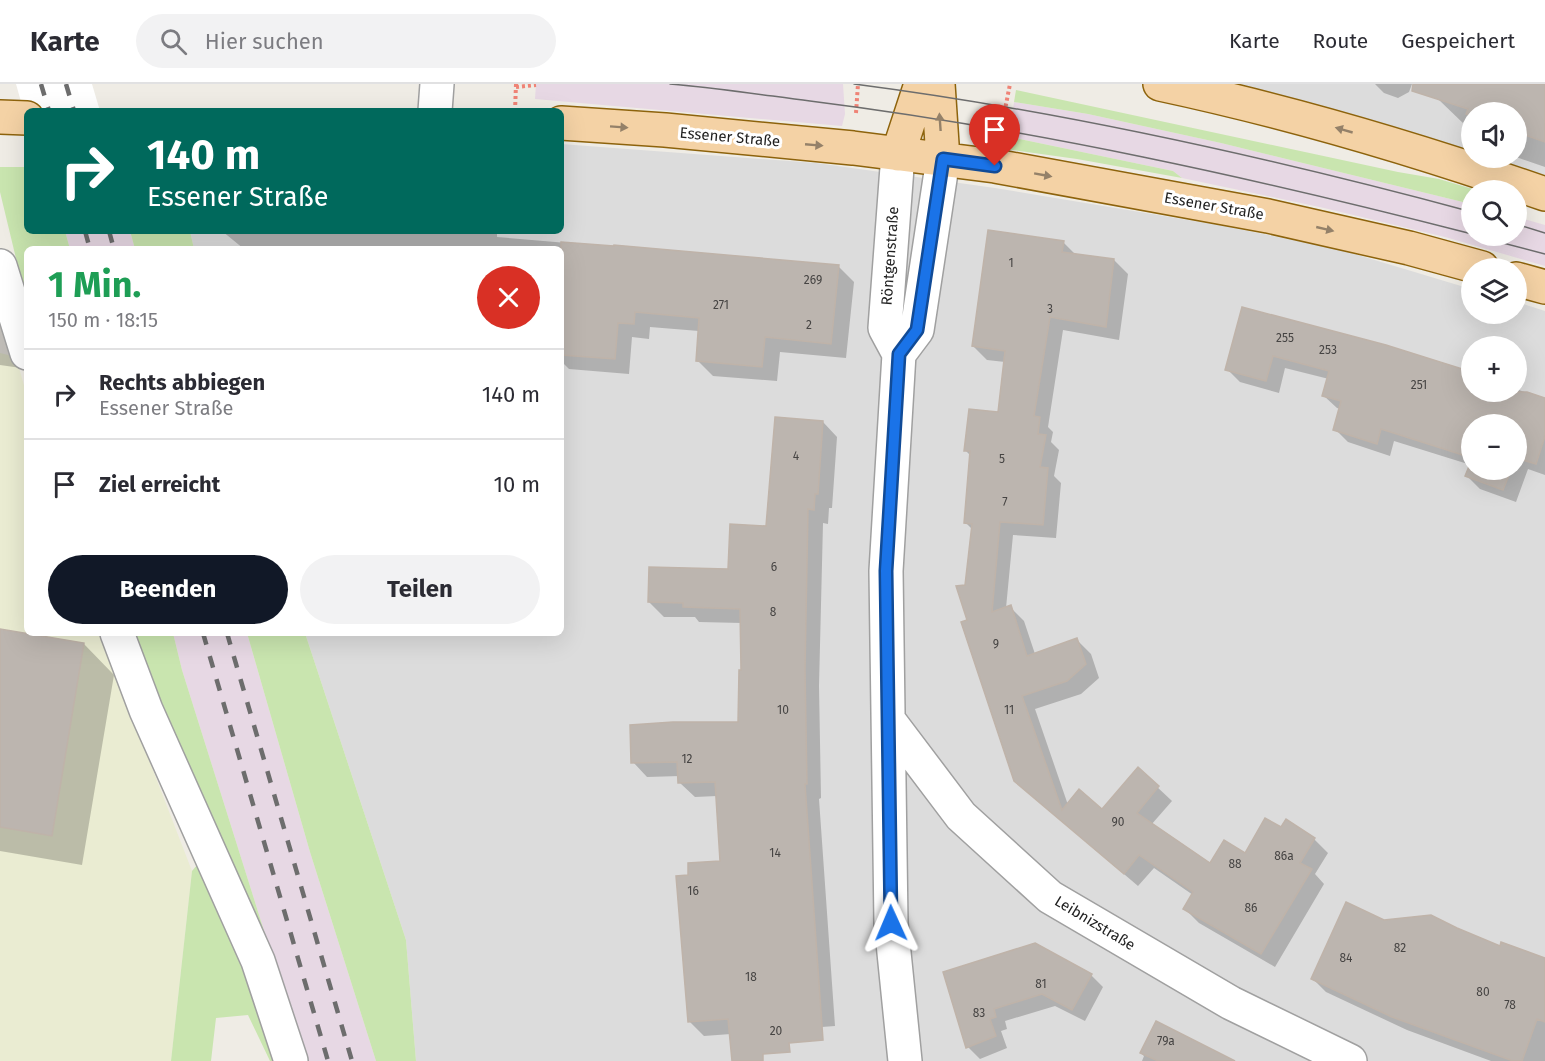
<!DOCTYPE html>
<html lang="de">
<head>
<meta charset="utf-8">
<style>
  :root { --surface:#fff; --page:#f2f2f3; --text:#2b2b33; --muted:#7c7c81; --line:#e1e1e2; --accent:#111827 }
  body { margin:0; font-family:"Fira Sans",sans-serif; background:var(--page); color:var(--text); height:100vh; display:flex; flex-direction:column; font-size:22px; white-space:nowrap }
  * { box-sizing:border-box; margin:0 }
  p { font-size:20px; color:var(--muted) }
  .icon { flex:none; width:33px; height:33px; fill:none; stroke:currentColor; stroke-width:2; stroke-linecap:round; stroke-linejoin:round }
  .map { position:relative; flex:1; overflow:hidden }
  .sheet { position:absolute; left:24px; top:162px; width:540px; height:390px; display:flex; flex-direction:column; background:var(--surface); border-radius:9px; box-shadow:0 6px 24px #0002 }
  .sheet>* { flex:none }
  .hud { position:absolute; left:24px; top:24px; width:540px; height:126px; border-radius:9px; box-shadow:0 6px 24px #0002; background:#00695c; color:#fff; overflow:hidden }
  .fabs { position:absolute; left:1461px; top:18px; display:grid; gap:12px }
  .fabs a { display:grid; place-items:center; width:66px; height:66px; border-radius:50%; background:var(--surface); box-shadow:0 6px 24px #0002; font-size:30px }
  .pin { position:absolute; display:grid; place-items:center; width:51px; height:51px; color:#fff; margin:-62px -26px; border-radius:50% 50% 50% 0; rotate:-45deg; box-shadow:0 0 6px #0007 }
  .pin .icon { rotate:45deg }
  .me { position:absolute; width:66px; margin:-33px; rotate:359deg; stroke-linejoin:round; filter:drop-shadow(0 0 4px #0008) }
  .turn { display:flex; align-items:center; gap:21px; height:126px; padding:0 24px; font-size:27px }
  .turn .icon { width:78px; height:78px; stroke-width:2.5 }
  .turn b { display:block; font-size:42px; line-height:51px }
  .round { display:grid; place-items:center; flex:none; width:63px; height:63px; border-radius:32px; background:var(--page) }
  .overview { display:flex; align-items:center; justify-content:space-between; height:102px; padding:0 24px }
  h1 { font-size:36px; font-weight:700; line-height:45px; color:#1e9e55 }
  .primary-button { display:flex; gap:12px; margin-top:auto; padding:12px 24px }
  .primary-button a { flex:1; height:69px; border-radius:36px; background:var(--accent); color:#fff; font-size:24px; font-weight:700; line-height:69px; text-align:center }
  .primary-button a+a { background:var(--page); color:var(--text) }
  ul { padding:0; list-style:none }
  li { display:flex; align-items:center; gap:18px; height:90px; padding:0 24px; border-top:2px solid var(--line) }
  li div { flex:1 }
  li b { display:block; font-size:22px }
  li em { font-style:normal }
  header { display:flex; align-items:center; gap:36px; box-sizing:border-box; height:84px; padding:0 30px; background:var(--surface); border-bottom:2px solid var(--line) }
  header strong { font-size:28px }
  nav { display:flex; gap:33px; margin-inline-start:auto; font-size:21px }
  .search { width:420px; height:54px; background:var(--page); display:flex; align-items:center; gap:15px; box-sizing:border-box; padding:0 21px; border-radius:33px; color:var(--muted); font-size:22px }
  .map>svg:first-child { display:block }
  .residential { fill:#dcdcdc; fill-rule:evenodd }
  .industrial { fill:#e7d8e4 }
  .farmland { fill:#eaecd2 }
  .grass { fill:#c9e5af }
  .pier { fill:#fff }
  .shadow { fill:#0003; fill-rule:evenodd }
  .building { fill:#bcb5af; stroke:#bfb3a9; stroke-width:1.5 }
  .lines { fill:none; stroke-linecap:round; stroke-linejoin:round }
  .minor-casing { stroke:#a0a0a0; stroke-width:36 }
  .major-casing { stroke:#8d630c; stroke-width:36 }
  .path { stroke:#ef8376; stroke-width:4; stroke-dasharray:3 3; stroke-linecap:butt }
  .minor { stroke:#fff; stroke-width:33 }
  .major { stroke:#f4d2a5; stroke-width:33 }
  .tram { stroke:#6d6d6d; stroke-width:1.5 }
  .rail { stroke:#6d6d6d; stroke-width:4.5; stroke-dasharray:12 12; stroke-linecap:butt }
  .oneway { fill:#948169 }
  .route-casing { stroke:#114b97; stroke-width:15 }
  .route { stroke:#1a73e8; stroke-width:10 }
  .labels { text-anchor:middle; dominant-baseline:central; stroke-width:6; stroke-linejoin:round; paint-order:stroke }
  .number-label { font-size:12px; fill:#464443 }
  .street-label { font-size:15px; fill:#1f1f1f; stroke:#fff }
</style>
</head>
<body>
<header>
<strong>Karte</strong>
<div class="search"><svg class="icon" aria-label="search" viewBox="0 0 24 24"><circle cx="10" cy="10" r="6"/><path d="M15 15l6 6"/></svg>Hier suchen</div>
<nav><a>Karte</a><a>Route</a><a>Gespeichert</a></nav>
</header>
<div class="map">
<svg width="1545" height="977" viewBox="0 0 1545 977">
  <rect width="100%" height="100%" fill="#efece5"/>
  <path class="residential" d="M 1231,0 L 1545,0 L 1545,100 ZM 1472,28 L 1516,28 L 1516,74 L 1472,74 Z
    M 561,60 L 816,79 L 995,104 L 1218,141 L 1338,165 L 1471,205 L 1472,230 L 1516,230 L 1517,218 L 1545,227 L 1545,977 L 416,977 L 406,856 L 305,549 L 561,549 L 561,165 L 194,165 L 190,147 L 561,147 ZM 1472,262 L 1516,262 L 1516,308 L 1472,308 ZM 1472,340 L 1516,340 L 1516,386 L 1472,386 Z"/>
  <path class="industrial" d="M 536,0 L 843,0 L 845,30 L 842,42 L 535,15 Z
    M 1014,18 L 1088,30 L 1221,59 L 1471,120 L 1472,152 L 1516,152 L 1517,133 L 1545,141 L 1545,182 L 1445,153 L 1324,124 L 1182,94 L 1173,87 L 1010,53 Z
    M 65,147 L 130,147 L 135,165 L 70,165 Z
    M 173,549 L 247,549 L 310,768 L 376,977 L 305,977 L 182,586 Z"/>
  <path class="farmland" d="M 0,269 L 16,273 L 27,312 L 27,549 L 100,549 L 192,787 L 171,977 L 0,977 Z"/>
  <path class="grass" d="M 1016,6 L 1398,88 L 1439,95 L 1476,106 L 1472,106 L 1471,120 L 1221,59 L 1088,30 L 1014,18 Z
    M 1010,53 L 1173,87 L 1182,94 L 1077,75 L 1005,65 Z
    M 0,83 L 27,83 L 27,147 L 65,147 L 70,165 L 27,165 L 27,220 L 0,108 Z
    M 130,147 L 190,147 L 194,165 L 135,165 Z
    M 131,549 L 173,549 L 182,586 L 305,977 L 270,977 L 248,931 L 216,934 L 211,977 L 171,977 L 192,787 L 214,761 Z
    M 247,549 L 305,549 L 406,856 L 416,977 L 376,977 L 310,768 Z"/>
  <path class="pier" d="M 16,0 L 92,0 L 100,27 L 27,27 L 27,39 Z"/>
  <path class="shadow" d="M 1375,0 L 1412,0 L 1409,8 L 1398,14 L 1384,9 Z
    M 1444,0 L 1545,0 L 1545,83 L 1516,73 L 1516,28 L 1472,28 L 1472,43 L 1465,41 L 1438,15 Z
    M 222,147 L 497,147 L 497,153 L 838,182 L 854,198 L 846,274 L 780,268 L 777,297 L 713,292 L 697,276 L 699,247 L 650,243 L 649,255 L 632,253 L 629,290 L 569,285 L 561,277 L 561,165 L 244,165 Z
    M 1063,158 L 1076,171 L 1114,176 L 1128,190 L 1119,256 L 1063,246 L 1048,343 L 1053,348 L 1051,358 L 1059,366 L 1054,392 L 1061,399 L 1056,454 L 1013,451 L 1006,524 L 1010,523 L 1024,537 L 1035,570 L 1077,556 L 1091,570 L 1099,594 L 1081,610 L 1035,625 L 1068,721 L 1102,727 L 1138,685 L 1172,717 L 1151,741 L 1210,782 L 1246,771 L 1282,745 L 1314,755 L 1328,769 L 1315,790 L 1324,800 L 1275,883 L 1199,839 L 1185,825 L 1193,811 L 1154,784 L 1138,802 L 1030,710 L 968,537 L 972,445 L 966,439 L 971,372 L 965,366 L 999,329 L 1005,278 L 987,276 L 973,262 Z
    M 1243,224 L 1472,308 L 1516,308 L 1516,305 L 1545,315 L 1545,391 L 1528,385 L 1516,418 L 1480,405 L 1467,392 L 1471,381 L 1394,357 L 1390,372 L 1348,358 L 1335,345 L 1340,325 L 1337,324 L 1324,312 L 1329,295 L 1285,284 L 1279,309 L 1240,298 L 1227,285 ZM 1472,340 L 1516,340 L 1516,386 L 1472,386 Z
    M 0,238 L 18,256 L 22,269 L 21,284 L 0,281 Z
    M 823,338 L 837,353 L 832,424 L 829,424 L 828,440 L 823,439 L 819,602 L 821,714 L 819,715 L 835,942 L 704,952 L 690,938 L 690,793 L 721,778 L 717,712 L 695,713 L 680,699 L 680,692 L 647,693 L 633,678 L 740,640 L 743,587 L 742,539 L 699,538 L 695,533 L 664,533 L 649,518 L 729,487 L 768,444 Z
    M 0,546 L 84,560 L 114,591 L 82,781 L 0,767 Z
    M 1384,838 L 1545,903 L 1545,977 L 1491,977 L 1407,946 L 1326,908 L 1313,895 Z
    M 945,889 L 1091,891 L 1103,903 L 1085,937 L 1055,922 L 1005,937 L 1007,945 L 1001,947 L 1007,964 L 980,975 L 968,963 Z
    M 1141,969 L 1233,977 L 1142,977 L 1144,972 Z"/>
  <path class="building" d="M 1413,0 L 1545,0 L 1545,58 L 1516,48 L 1516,28 L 1472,28 L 1472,32 L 1466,30 L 1468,25 L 1412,7 Z
    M 988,146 L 1064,157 L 1062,168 L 1114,175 L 1106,243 L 1050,233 L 1034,332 L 1040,333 L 1038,350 L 1046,351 L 1040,383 L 1048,384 L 1043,441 L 1000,438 L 992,528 L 1011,521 L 1027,572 L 1077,554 L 1086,580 L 1067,597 L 1022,612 L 1062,726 L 1079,705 L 1102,725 L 1138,683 L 1159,702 L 1137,729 L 1210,779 L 1224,756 L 1245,769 L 1265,734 L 1281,743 L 1286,735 L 1315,754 L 1300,779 L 1312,785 L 1261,870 L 1183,825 L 1193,808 L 1139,771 L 1124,790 L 1014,697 L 961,538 L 967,536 L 956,502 L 965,501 L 972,440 L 964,439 L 970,367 L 964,367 L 969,325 L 998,328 L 1005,267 L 972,262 Z
    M 561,158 L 614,162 L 614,161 L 839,181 L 831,260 L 765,253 L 762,283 L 696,277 L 699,234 L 635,228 L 634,240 L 618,239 L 615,275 L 561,271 Z
    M 1242,223 L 1386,261 L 1472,288 L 1472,308 L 1527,308 L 1545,314 L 1545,352 L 1536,380 L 1516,374 L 1516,340 L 1472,340 L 1472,374 L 1381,345 L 1377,360 L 1333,346 L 1341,317 L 1322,312 L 1329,287 L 1273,272 L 1266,297 L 1225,286 Z
    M 775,333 L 823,337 L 818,410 L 815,410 L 814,426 L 808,425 L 805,586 L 807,700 L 805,700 L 823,956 L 789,959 L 790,968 L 763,970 L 763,977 L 732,977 L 728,935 L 688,938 L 676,792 L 688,791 L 688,779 L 720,777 L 715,698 L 678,699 L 677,678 L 631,679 L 630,641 L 673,638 L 738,638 L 739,586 L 741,586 L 740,525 L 683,523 L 683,519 L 648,518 L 649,483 L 728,485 L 730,440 L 766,442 Z
    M 1472,375 L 1472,386 L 1511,386 L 1503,406 L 1465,392 Z
    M 0,545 L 84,559 L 52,752 L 0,743 Z
    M 1346,818 L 1384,836 L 1431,831 L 1457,844 L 1500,862 L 1501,858 L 1545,874 L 1545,938 L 1537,935 L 1522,977 L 1513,977 L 1392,933 L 1311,895 Z
    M 1035,859 L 1092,890 L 1072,926 L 1042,910 L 994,925 L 996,933 L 990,935 L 996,952 L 966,964 L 943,888 Z
    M 1156,937 L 1235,977 L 1158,977 L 1140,969 Z"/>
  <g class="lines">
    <defs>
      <path id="minor" d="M 435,27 L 437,0
        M 898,70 L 885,244 L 899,270 L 886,487 L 891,839 L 905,977
        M 0,182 L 27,269
        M 899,270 L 917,246 L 943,75
        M 117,549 L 146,626 L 258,877 L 291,977
        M 890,638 L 961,732 L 1050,813 L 1231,919 L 1350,977"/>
      <path id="major" d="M 938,0 L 943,75
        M 1160,0 C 1291,28 1419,66 1545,110
        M 0,33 L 27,34
        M 561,39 L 665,46 L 853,64 L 995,82 L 1268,132 L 1409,164 L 1482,184
        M 898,70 L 921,0
        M 1516,195 L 1545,203"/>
    </defs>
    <use href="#minor" class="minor-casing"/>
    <use href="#major" class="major-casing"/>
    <path class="path" d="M 516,3 L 536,1
      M 515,27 L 516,0
      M 856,29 L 858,0
      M 1001,46 L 1010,0"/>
    <use href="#minor" class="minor"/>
    <use href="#major" class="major"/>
    <path class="tram" d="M 670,0 C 717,4 763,11 810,17 C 1033,45 1254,94 1472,150
      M 854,0 C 1063,27 1268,73 1472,128
      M 1516,140 L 1545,149
      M 1476,152 L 1545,170"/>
    <path class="rail" d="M 41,0 L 49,27
      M 66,0 L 74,27
      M 85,147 L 90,165
      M 109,147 L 114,165
      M 203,549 L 328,977
      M 227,549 L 352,977"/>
  </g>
  <defs><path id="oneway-solid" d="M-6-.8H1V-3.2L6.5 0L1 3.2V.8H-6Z" transform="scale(1.5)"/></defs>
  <g class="oneway">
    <use href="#oneway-solid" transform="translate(940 38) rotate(-94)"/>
    <use href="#oneway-solid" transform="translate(619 43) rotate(4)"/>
    <use href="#oneway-solid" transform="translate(1344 46) rotate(-164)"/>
    <use href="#oneway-solid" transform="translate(814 61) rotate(5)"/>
    <use href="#oneway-solid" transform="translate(1043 91) rotate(10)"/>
    <use href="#oneway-solid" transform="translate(1325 145) rotate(13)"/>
  </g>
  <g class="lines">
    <defs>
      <path id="route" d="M 891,839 L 886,487 L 899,270 L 917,246 L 943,75 L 995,82"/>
    </defs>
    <use href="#route" class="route-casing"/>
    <use href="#route" class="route"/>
  </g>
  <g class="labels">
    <g class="number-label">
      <text x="1011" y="179">1</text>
      <text x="813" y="196">269</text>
      <text x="721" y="221">271</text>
      <text x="1050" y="225">3</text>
      <text x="809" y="241">2</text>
      <text x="1285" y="254">255</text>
      <text x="1328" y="266">253</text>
      <text x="1419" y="301">251</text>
      <text x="796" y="372">4</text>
      <text x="1002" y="375">5</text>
      <text x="1005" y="418">7</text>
      <text x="774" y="483">6</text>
      <text x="773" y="528">8</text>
      <text x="996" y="560">9</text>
      <text x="783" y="626">10</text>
      <text x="1009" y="626">11</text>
      <text x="687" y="675">12</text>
      <text x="1118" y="738">90</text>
      <text x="775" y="769">14</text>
      <text x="1284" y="772">86a</text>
      <text x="1235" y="780">88</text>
      <text x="693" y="807">16</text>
      <text x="1251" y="824">86</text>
      <text x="1400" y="864">82</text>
      <text x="1346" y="874">84</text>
      <text x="751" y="893">18</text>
      <text x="1041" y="900">81</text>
      <text x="1483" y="908">80</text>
      <text x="1510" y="921">78</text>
      <text x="979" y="929">83</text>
      <text x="776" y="947">20</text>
      <text x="1166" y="957">79a</text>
    </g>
    <g class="street-label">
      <text transform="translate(730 53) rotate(5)">Essener Straße</text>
      <text transform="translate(1214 122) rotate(10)">Essener Straße</text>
      <text transform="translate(890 172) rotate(-86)">Röntgenstraße</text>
      <text transform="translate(1095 839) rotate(31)">Leibnizstraße</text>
    </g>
  </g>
</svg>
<div class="fabs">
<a><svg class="icon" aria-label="sound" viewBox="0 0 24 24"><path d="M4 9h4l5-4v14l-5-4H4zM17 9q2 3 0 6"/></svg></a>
<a><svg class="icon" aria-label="search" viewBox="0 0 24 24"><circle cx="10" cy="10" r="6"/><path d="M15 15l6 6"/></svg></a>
<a><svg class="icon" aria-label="layers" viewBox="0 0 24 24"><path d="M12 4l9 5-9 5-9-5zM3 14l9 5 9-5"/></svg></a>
<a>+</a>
<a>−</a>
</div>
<div class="pin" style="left:995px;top:82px;background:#d93025"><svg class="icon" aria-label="arrive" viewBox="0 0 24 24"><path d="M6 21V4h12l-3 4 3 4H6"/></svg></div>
<svg class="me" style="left:891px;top:839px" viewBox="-20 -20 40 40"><path d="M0-17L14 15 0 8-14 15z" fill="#1a73e8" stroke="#fff" stroke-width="4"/></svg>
<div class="hud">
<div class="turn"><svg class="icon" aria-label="right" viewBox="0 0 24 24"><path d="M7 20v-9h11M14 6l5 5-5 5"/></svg><div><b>140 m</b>Essener Straße</div></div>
</div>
<section class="sheet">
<div class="overview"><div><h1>1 Min.</h1><p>150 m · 18:15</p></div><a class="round" style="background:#d93025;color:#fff"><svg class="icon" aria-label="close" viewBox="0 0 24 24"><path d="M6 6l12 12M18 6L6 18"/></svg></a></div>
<ul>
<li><svg class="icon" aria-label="right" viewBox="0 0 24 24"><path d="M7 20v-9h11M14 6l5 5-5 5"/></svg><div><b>Rechts abbiegen</b><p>Essener Straße</p></div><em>140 m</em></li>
<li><svg class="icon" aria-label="arrive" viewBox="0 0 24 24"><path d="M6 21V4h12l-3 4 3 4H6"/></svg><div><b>Ziel erreicht</b></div><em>10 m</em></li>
</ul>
<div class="primary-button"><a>Beenden</a><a>Teilen</a></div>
</section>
</div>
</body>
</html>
